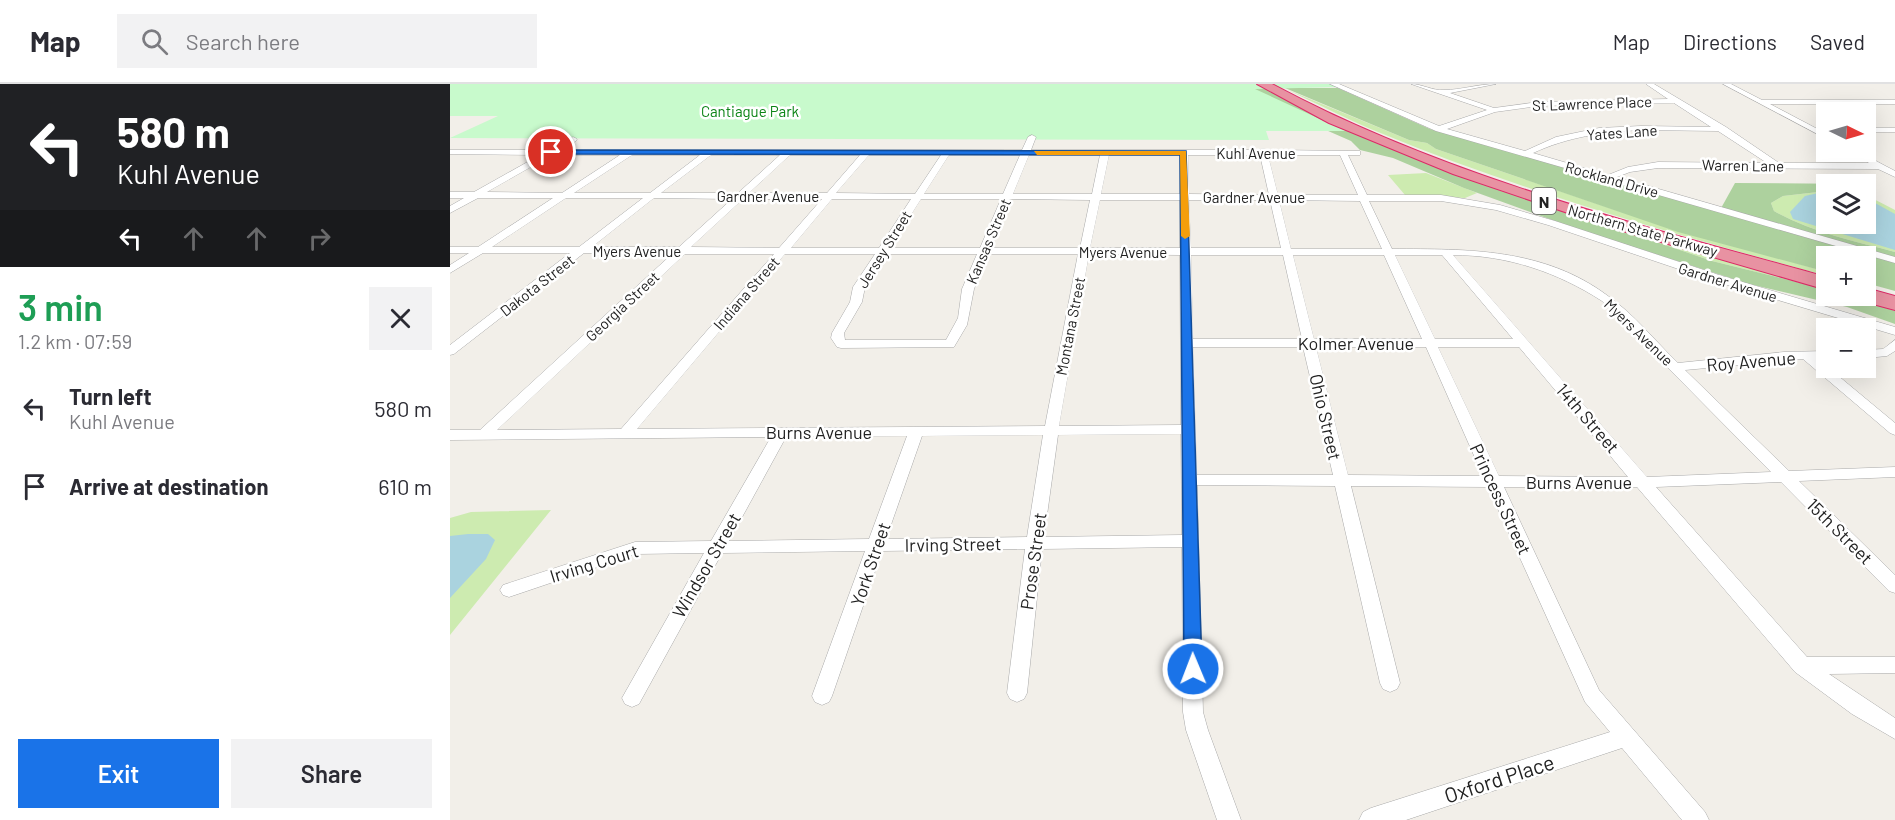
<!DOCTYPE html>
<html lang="en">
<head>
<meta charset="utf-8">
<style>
  :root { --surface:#fff; --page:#f2f2f3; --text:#2b2b33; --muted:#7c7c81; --line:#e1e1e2; --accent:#1a73e8 }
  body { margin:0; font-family:Barlow,sans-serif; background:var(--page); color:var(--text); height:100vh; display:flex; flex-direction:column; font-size:22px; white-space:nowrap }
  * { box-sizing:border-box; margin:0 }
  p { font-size:20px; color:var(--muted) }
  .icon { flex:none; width:33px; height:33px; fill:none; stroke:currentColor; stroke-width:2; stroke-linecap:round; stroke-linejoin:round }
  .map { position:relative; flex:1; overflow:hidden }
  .side { display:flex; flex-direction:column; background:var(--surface); width:450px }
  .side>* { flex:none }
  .hud { background:#202124; color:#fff; overflow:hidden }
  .needle { width:39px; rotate:95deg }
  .buttons { position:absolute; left:1366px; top:18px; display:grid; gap:12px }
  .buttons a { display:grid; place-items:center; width:60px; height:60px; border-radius:0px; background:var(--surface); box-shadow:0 6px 24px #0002; font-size:30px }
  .pin { position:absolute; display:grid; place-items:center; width:51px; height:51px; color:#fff; margin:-26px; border:3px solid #fff; border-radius:50%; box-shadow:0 2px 6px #0007 }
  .me { position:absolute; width:66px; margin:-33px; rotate:359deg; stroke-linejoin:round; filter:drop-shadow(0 0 4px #0008) }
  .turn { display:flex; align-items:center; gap:21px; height:126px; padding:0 18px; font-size:27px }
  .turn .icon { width:78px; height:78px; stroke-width:2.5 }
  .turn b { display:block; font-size:42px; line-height:51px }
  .lanes { display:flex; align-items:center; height:57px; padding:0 18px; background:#0003; justify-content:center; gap:30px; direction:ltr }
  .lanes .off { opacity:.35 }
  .round { display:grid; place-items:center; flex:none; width:63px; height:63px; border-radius:0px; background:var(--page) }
  .overview { display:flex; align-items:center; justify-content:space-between; height:102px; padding:0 18px }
  h1 { font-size:36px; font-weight:600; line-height:45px; color:#1e9e55 }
  .action { display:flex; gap:12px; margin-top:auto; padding:12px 18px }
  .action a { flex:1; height:69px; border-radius:0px; background:var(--accent); color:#fff; font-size:24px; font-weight:600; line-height:69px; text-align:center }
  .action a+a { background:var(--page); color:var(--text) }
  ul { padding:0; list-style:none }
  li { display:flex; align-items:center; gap:18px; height:78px; padding:0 18px }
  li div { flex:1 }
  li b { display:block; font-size:22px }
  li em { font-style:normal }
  header { display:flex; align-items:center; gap:36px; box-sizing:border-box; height:84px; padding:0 30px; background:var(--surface); border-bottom:2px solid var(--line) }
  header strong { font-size:28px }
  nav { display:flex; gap:33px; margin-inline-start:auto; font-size:21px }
  .search { width:420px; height:54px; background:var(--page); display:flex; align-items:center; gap:15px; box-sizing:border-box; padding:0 21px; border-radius:0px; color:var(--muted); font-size:22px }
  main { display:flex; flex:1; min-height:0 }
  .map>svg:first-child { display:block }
  .grass { fill:#cdebb0 }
  .forest { fill:#add19e }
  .park { fill:#c8facc }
  .water { fill:#aad3df }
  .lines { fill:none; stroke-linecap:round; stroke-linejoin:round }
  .minor-casing { stroke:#a9a9a9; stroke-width:1 }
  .motorway-casing { stroke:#dc2a67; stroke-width:2 }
  .minor { fill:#fff; fill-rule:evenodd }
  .motorway { fill:#e892a2; fill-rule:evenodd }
  .route { fill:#1a73e8; stroke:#114b97; stroke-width:1.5 }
  .slow { fill:#f59e0b }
  .labels { text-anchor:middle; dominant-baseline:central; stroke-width:5; stroke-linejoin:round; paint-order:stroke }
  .far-street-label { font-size:15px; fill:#222; stroke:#fff }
  .far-park-label { font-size:15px; fill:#0c8416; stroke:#fff }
  .shield { fill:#fff; stroke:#646464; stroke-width:1.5 }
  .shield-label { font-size:16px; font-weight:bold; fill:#222 }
  .street-label { font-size:18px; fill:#222; stroke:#fff }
  .near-street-label { font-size:21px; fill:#222; stroke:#fff }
</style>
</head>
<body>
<header>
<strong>Map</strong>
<div class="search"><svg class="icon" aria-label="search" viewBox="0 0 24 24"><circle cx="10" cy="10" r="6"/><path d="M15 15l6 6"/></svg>Search here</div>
<nav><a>Map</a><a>Directions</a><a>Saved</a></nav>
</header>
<main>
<section class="side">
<div class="hud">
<div class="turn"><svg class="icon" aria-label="left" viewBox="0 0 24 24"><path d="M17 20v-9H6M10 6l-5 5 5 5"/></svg><div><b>580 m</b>Kuhl Avenue</div></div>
<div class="lanes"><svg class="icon" aria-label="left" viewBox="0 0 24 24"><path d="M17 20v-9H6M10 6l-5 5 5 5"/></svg><svg class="icon off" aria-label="ahead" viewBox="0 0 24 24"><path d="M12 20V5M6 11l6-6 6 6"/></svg><svg class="icon off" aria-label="ahead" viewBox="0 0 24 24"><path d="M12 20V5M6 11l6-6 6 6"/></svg><svg class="icon off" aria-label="right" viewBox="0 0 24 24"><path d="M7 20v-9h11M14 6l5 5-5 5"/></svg></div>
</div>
<div class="overview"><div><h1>3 min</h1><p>1.2 km · 07:59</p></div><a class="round"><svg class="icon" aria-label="close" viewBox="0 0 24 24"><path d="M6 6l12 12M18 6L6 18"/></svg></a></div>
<ul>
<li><svg class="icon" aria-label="left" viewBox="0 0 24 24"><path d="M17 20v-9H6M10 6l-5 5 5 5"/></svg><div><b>Turn left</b><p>Kuhl Avenue</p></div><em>580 m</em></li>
<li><svg class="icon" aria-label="arrive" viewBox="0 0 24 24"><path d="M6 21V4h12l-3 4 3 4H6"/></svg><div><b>Arrive at destination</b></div><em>610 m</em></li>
</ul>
<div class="action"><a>Exit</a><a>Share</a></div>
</section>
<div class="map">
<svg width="1445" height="736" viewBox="0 0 1445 736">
  <rect width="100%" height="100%" fill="#f2efe9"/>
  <path class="grass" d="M 813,3 L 978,77 L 1367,203 L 1262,177 L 1078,114 L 1051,107 L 980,81 L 930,60 Z
    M 838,6 L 959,56 L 977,59 L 986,65 L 1168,127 L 1377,188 L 1377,192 C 1227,151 1077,109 933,50 C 900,37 870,21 838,6 Z
    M 976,89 L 1027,109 L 1015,114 L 955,111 L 938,91 Z
    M 1377,107 L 1377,140 L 1416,140 L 1416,111 L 1445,126 L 1445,168 C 1404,157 1361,148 1324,127 L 1321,119 L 1333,112 Z
    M 101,426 L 0,551 L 0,434 L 21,428 Z"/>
  <path class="forest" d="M 813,3 L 930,60 L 1051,107 L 1078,114 L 1262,177 L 1367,203 L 1377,206 L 1377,212 C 1401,212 1422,219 1445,227 L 1445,240 L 1397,223 L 1299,200 L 1127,145 L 1014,104 L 943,74 L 910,66 L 901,57 L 869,43 L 798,4 Z
    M 835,4 L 888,4 L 980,45 L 1445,179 L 1445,207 L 1416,199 L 1416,172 L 1377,172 L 1377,188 L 1228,148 L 986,65 L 977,59 L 959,56 Z
    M 1285,99 L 1414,100 L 1377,100 L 1377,107 L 1333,112 L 1321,119 L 1324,127 C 1361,148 1404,157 1445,168 L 1445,176 L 1270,126 Z"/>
  <path class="park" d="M 0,0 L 880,0 L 888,3 L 805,5 L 896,47 L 816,47 L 819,56 L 0,54 L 48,32 L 0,32 Z"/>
  <path class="water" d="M 1377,107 L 1377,140 L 1416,140 L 1416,114 L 1445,130 L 1445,166 L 1343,135 L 1340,128 L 1355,112 Z
    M 18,450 L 38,450 L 45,456 L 36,475 L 0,514 L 0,452 Z"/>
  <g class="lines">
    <defs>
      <path id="minor" d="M 880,0 L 889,0 L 989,42 L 1037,26 L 961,0 C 972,0 983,7 994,6 C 1011,6 1028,0 1046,0 L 1000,9 L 1044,24 L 1088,18 L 1218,15 L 1196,0 L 1204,0 L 1276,43 L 1329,79 L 1419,79 L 1400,68 L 1409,68 L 1445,87 L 1445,93 L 1428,85 L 1208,84 L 1180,88 L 1167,93 L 1445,173 L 1445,179 L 986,47 ZM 1224,19 L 1261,43 L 1191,42 L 1149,44 L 1106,53 L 1075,67 L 997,45 L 1045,28 L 1088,22 ZM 1191,46 L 1268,47 L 1317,79 L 1208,78 L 1178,83 L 1158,91 L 1083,69 C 1118,53 1152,48 1191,46 Z
        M 1273,0 L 1281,0 L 1312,16 L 1445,16 L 1445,20 L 1320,20 L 1377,50 L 1377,55 Z
        M 1416,44 L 1445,44 L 1445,48 L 1416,48 Z
        M 582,51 L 586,53 L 581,66 L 809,66 L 813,65 L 817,66 L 907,67 L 910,67 L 910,71 L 898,71 L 917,111 L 991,111 L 1050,121 L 1105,137 L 1272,192 L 1445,243 L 1445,251 L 1264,197 L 1098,141 L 1046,126 L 991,117 L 919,117 L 942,165 C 1018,165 1094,164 1158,212 C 1184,230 1205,257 1228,279 L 1334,268 L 1377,267 L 1377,275 L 1368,275 L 1445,339 L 1445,351 L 1440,349 L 1353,275 L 1235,286 L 1339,387 L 1445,383 L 1445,393 L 1349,397 L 1445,491 L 1445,509 L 1439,507 L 1331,398 L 1206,403 L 1357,573 L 1445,573 L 1445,589 L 1379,590 L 1445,634 L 1445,655 L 1402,630 L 1345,588 L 1187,403 L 1054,403 L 1149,606 L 1255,728 L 1259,736 L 1232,736 L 1172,664 L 956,736 L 909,736 L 913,728 L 921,724 L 1160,648 L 1135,618 L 1038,403 L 901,402 L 950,599 L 947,605 L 940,608 L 933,605 L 930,599 L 885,402 L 747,401 L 753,628 L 758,646 L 791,736 L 767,736 L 736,646 L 733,628 L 732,463 L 592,465 L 577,609 L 574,615 L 567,618 L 560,615 L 557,609 L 575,465 L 432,467 L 382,612 L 379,618 L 372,621 L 365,618 L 362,612 L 415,467 L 272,469 L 189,620 L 182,623 L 175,620 L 172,614 L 254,469 L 186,470 L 59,513 L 53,511 L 50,506 L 53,501 L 185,458 L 261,457 L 321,353 L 0,356 L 0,346 L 30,346 L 222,170 L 134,169 L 4,270 L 0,271 L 0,261 L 120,169 L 33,169 L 0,189 L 0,181 L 19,169 L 0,169 L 0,163 L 28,163 L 103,114 L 28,114 L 0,129 L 0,122 L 14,114 L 0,114 L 0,108 L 24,108 L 90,71 L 0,70 L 0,66 L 99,66 L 123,53 L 127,55 L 126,57 L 110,66 L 572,66 L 578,53 ZM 102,71 L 170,71 L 112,109 L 37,108 ZM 182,71 L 250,71 L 200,109 L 124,109 ZM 261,71 L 330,71 L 288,109 L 211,109 ZM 340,71 L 410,71 L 377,109 L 299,109 ZM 419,71 L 491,71 L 465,110 L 386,109 ZM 499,71 L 570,71 L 553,110 L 474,110 ZM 579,71 L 650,71 L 642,110 L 563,110 ZM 659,71 L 730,71 L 730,110 L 651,110 ZM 738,71 L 810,71 L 819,111 L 739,110 ZM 818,71 L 890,71 L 908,111 L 828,111 ZM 116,114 L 193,114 L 129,163 L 42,163 ZM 204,114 L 282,115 L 229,163 L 142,163 ZM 293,115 L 372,115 L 329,164 L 241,163 ZM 382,115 L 461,115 L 429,164 L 341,164 ZM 471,115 L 551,115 L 530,164 L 440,164 ZM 560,115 L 640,116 L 630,164 L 540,164 ZM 650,116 L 730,116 L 730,164 L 640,164 ZM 739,116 L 820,116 L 831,164 L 741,164 ZM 829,116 L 910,117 L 932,165 L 841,165 ZM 235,170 L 324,170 L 171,345 L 47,346 ZM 335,170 L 425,170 L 403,203 L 400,218 L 382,249 L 381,254 L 387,263 L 391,264 L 504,263 L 517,241 L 524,205 L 538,170 L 628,170 L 595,342 L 187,345 ZM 436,170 L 527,170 L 512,205 L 508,234 L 496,256 L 395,256 L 394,249 L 412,218 L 415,203 ZM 639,170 L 730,171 L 731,341 L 609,342 ZM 741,171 L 833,171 L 852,255 L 743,255 ZM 843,171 L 934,171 L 972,255 L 864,255 ZM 945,171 L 992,171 L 1063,255 L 985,255 ZM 1003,171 C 1057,171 1107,188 1152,217 L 1321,388 L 1197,393 ZM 743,263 L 853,263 L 883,391 L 747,391 ZM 866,263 L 976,263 L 1033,392 L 898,391 ZM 988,263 L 1069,263 L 1178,393 L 1049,392 ZM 731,350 L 732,451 L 594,453 L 608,351 ZM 593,351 L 577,453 L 436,455 L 472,352 ZM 457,352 L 419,455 L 279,457 L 336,353 Z
        M 1445,256 L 1445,267 L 1437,272 L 1416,274 L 1416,266 L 1433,265 Z"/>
      <path id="motorway" d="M 807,0 L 822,0 C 995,93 1189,141 1377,193 L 1377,206 L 1159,143 L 1003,90 L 879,39 Z
        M 1416,204 L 1445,212 L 1445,226 L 1408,216 L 1405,212 L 1416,212 Z"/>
    </defs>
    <use href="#minor" class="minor-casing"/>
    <use href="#motorway" class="motorway-casing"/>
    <use href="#minor" class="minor"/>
    <use href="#motorway" class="motorway"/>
  </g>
  <path class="route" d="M 98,66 L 736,67 L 752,585 L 749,591 L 743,593 L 736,591 L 734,585 L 730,71 L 101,70 Z"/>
  <path class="slow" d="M 584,67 L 736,67 L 740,152 L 735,155 L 731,152 L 730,71 L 587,71 Z"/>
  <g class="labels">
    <g class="far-street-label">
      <text transform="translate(1142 19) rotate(-2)">St Lawrence Place</text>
      <text transform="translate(1172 48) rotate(-4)">Yates Lane</text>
      <text x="806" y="69">Kuhl Avenue</text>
      <text transform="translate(1293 81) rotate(1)">Warren Lane</text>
      <text transform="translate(1162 95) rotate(16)">Rockland Drive</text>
      <text x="318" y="112">Gardner Avenue</text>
      <text x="804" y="113">Gardner Avenue</text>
      <text transform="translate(1193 146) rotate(16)">Northern State Parkway</text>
      <text transform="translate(538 157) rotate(-67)">Kansas Street</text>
      <text transform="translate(434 165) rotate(-58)">Jersey Street</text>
      <text x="187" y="167">Myers Avenue</text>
      <text x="673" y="168">Myers Avenue</text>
      <text transform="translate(1278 198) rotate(17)">Gardner Avenue</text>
      <text transform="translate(87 201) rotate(-38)">Dakota Street</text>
      <text transform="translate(296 209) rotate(-49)">Indiana Street</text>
      <text transform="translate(172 222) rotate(-43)">Georgia Street</text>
      <text transform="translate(620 242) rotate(-79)">Montana Street</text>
      <text transform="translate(1189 248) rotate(44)">Myers Avenue</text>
    </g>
    <g class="far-park-label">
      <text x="300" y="27">Cantiague Park</text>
    </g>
    <rect class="shield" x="1082" y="104" width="24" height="26" rx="4.5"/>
    <g class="shield-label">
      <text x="1094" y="117">N</text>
    </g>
    <g class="street-label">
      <text x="906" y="259">Kolmer Avenue</text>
      <text transform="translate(1301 277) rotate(-5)">Roy Avenue</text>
      <text transform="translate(876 333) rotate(77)">Ohio Street</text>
      <text transform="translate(1138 334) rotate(49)">14th Street</text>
      <text x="369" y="348">Burns Avenue</text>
      <text x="1129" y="398">Burns Avenue</text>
      <text transform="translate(1051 415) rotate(65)">Princess Street</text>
      <text transform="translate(1390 447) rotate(45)">15th Street</text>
      <text transform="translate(503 460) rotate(-1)">Irving Street</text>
      <text transform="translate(583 477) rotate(-82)">Prose Street</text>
      <text transform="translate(144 479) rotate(-17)">Irving Court</text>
      <text transform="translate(420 480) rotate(-71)">York Street</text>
      <text transform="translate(256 481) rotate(-60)">Windsor Street</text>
    </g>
    <g class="near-street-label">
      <text transform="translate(1049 694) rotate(-18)">Oxford Place</text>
    </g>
  </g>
</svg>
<div class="buttons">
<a><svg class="needle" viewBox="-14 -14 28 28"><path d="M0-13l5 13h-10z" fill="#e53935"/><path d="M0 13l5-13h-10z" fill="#7c7c81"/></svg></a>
<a><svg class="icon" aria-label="layers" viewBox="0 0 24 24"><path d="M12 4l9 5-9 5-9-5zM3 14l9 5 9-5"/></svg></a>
<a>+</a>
<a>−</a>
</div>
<div class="pin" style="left:101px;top:68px;background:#d93025"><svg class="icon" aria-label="arrive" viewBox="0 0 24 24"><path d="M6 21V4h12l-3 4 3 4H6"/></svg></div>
<svg class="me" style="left:743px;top:585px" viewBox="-20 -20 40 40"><circle r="17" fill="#1a73e8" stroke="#fff" stroke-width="3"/><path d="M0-11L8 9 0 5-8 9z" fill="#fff"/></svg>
</div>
</main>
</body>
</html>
